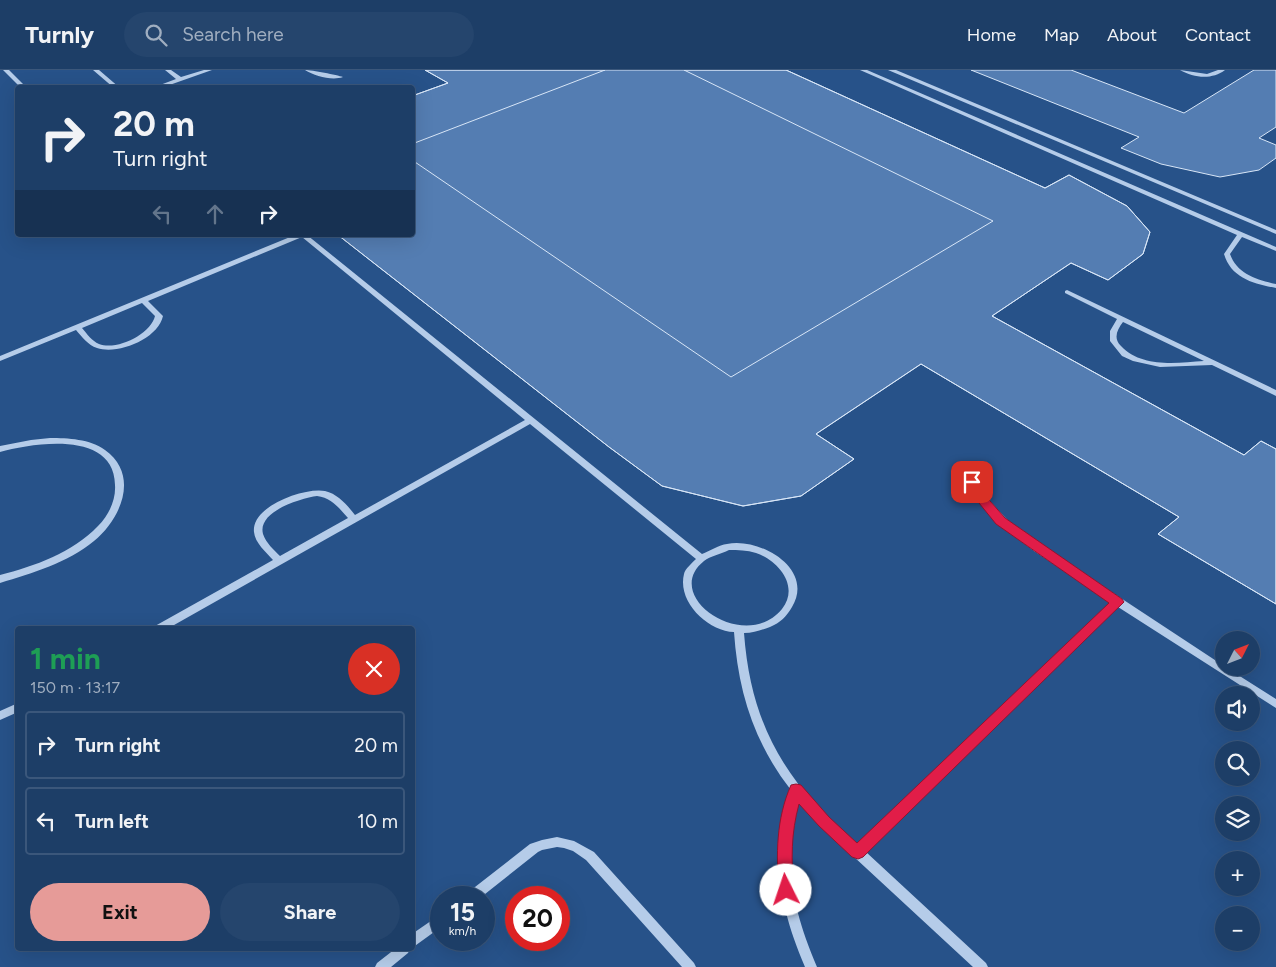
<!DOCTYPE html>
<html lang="en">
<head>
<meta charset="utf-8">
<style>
  :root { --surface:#1d3e67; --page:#25456d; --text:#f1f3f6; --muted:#a0aec0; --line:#3b577b; --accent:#e69b98 }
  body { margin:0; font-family:Figtree,sans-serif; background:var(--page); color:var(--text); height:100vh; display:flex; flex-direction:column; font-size:19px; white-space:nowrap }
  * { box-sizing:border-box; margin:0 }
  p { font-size:16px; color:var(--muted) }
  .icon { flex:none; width:28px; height:28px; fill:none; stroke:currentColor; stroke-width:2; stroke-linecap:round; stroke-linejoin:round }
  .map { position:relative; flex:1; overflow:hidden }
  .details { position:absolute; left:15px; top:556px; width:400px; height:325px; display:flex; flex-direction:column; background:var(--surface); border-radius:5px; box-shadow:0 5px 20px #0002,0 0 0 1px var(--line) }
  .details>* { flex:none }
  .hud { position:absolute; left:15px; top:15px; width:400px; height:152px; border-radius:5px; box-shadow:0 5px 20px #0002,0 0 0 1px var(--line); background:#1d3e67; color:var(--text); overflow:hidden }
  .needle { width:32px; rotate:48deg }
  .controls { position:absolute; left:1215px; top:561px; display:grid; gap:10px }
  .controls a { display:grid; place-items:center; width:45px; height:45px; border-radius:50%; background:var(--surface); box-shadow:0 5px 20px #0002,0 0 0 1px var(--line); font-size:25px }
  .speed { position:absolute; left:430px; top:816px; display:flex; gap:10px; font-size:25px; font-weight:700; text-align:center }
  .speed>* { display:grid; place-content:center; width:65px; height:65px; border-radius:50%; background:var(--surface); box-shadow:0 5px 20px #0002,0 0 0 1px var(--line); line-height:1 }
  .speed small { font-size:12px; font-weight:400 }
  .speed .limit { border:8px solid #d22; background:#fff; color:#111 }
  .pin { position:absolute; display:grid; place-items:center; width:42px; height:42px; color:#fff; margin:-21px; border-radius:10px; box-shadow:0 2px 8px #0006 }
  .me { position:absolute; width:55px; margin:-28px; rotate:356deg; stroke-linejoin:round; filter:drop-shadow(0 0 4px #0008) }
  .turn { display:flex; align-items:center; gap:18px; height:105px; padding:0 15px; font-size:22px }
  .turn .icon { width:65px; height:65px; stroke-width:2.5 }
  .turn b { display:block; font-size:35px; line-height:42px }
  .lanes { display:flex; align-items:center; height:48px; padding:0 15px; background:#0003; justify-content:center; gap:25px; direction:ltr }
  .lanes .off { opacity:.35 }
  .round { display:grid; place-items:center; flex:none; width:52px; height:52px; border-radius:26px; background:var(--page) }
  .headline { display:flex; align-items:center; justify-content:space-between; height:85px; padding:0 15px }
  h1 { font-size:30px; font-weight:700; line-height:38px; color:#1e9e55 }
  .cta { display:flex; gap:10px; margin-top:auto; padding:10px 15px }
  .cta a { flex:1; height:58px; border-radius:30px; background:var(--accent); color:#111; font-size:20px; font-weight:700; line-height:58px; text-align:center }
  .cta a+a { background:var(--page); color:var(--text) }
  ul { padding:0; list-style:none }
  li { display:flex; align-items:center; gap:15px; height:68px; margin:0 10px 8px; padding:0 5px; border:2px solid var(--line); border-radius:5px }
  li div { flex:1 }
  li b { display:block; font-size:19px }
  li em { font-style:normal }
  header { display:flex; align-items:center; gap:30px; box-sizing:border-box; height:70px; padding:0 25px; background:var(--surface); border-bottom:1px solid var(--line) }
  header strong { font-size:24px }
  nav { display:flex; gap:28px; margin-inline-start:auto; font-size:18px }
  .search { width:350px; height:45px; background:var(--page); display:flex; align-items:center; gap:12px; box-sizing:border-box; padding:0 18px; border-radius:28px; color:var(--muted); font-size:19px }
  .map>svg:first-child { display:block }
  .building { fill:#547db2; stroke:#d8e6f7 }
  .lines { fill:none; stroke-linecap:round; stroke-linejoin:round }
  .minor { fill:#b5cce9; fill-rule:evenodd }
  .route { fill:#e11d48; stroke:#92132f }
</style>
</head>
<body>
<header>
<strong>Turnly</strong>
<div class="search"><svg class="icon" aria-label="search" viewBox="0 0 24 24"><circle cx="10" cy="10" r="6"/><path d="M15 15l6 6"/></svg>Search here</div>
<nav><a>Home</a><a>Map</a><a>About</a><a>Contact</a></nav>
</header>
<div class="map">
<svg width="1276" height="897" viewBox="0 0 1276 897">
  <rect width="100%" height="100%" fill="#275289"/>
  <path class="building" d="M 425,0 L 605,0 L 412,74 L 412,26 L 448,13 Z
    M 425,0 L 786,0 L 1045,118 L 1069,105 L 1127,136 L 1150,162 L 1143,184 L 1108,210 L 1071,193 L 992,246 L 1244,385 L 1261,371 L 1276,379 L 1276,534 L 1158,464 L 1179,447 L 921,294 L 816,364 L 854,389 L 801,426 L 743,436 L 662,416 L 609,377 L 338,165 L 412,165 L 412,26 L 448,13 Z
    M 684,0 L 786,0 L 1045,118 L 1069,105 L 1127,136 L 1150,162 L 1143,184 L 1108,210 L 1071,193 L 992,246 L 1244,385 L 1261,371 L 1276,379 L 1276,534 L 1158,464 L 1179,447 L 921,294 L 816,364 L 854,389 L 801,426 L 743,436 L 662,416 L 609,377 L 338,165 L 412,165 L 412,90 L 731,307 L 993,151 Z
    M 971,0 L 1071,0 L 1184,43 L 1254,0 L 1276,0 L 1276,57 L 1259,68 L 1276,75 L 1276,88 L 1259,100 L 1220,107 L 1161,94 L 1121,78 L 1139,67 Z"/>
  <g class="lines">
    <path class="minor" d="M 3,0 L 9,0 L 27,18 L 21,18 Z
      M 93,0 L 99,0 L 120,18 L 114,18 Z
      M 165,0 L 171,0 L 181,7 L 204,0 L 212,0 L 161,18 L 152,18 L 176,9 Z
      M 305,0 C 312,0 337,5 343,7 C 332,11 315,6 305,0 Z
      M 860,0 L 867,0 L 1276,177 L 1276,181 L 1242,167 L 1230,184 C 1237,204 1257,210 1276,214 L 1276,218 C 1254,214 1231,208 1224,184 L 1237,165 Z
      M 888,0 L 896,0 L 1276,160 L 1276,164 Z
      M 1180,0 L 1207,4 L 1218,0 L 1225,0 C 1212,10 1194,8 1180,0 Z
      M 295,165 L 307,165 L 702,484 C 710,481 719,475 727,474 C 760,467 815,499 792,537 C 787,546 780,553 770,557 C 761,560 754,563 744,563 C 751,657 787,714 857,775 L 1111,532 L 1034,481 L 1004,458 L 991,445 L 979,430 L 968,412 L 969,410 L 975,410 C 989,432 1005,449 1025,465 L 1224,596 L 1224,598 L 1227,598 L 1276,629 L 1276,638 L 1118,537 L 866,782 L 986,893 L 988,897 L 973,897 L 826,761 L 799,731 C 783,796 792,837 817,897 L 805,897 C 777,831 773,790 791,720 C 754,673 738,621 734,562 C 708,561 677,532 684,504 C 685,499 692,493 696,489 L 530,354 L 167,559 L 153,559 L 155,556 L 273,490 C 266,482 255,473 254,462 C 251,436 305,417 325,421 C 338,424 347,435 355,445 L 525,350 L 302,167 L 148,231 L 163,246 C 158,269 118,285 97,278 C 88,275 82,267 76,260 L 0,291 L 0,286 ZM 142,233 L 155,246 C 151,264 117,281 99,274 C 92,271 87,264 82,258 ZM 317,426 C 332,428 339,438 348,448 L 280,486 C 274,480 266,473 263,464 C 257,441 302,428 317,426 ZM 729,480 C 738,480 747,480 756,483 C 778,490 800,516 782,539 C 745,584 660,526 704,491 C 710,486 721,484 729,480 Z
      M 1067,220 L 1276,320 L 1276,326 L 1212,295 L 1160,297 L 1133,291 L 1122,286 L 1110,271 L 1110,261 L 1117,249 L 1065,223 L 1065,221 ZM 1123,252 L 1204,291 C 1176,293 1142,298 1121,276 C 1113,268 1117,260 1123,252 Z
      M 50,368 C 68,368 90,369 105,380 C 140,405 121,449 94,471 C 67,493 33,503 0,513 L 0,505 C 35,496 72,483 98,456 C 109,445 116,430 115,415 C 114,360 34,373 0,382 L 0,376 L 31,370 Z
      M 18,633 L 18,642 L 0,650 L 0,641 Z
      M 557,767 L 574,771 L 594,782 L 694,893 L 696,897 L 682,897 L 586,790 L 573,781 L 564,778 L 557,777 L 542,780 L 538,782 L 480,828 L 464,828 L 466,824 L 530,774 L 542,770 Z
      M 441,844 L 441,857 L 412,878 L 412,864 Z
      M 395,879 L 410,879 L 408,883 L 391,897 L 375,897 L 377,893 Z"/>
  </g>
  <path class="route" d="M 972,408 L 976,409 L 983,423 L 1005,448 L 1122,529 L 1124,532 L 863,787 L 858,789 L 852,787 L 819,756 L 799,734 C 791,763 791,790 794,820 L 792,826 L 786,828 L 781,826 L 779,820 C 776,785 776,749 791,715 L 796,714 L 801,715 L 829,747 L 857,773 L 1109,533 L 996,454 L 975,428 L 967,412 Z"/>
</svg>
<div class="controls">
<a><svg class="needle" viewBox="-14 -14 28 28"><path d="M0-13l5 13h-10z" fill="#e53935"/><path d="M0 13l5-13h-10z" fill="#a0aec0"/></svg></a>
<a><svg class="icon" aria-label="sound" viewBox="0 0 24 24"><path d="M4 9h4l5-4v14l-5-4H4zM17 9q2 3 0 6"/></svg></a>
<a><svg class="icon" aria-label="search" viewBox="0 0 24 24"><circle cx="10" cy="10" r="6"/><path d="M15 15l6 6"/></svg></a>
<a><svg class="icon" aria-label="layers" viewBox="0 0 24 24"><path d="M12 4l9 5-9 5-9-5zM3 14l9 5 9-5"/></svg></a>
<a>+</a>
<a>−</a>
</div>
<div class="speed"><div>15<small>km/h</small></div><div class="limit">20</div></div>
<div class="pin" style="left:972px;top:412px;background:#d93025"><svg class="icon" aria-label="arrive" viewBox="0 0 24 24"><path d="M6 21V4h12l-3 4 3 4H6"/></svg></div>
<svg class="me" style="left:786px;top:820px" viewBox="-20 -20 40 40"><circle r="19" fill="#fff"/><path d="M0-13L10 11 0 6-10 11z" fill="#e11d48"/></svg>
<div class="hud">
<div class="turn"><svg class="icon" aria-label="right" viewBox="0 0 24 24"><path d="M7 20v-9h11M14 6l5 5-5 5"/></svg><div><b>20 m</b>Turn right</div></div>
<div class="lanes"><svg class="icon off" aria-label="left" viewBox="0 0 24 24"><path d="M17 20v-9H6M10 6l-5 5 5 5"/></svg><svg class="icon off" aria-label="ahead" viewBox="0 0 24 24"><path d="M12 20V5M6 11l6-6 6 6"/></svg><svg class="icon" aria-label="right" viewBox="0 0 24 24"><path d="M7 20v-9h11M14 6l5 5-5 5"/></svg></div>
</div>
<section class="details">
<div class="headline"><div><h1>1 min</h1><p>150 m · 13:17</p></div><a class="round" style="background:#d93025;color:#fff"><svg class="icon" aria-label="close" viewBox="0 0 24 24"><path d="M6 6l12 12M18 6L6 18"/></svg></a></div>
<ul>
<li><svg class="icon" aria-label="right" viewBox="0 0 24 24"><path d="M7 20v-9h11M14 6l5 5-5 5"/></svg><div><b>Turn right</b></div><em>20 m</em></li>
<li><svg class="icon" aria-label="left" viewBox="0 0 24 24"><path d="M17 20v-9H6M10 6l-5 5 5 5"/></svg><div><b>Turn left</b></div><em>10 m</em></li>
</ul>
<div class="cta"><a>Exit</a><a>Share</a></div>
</section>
</div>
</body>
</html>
